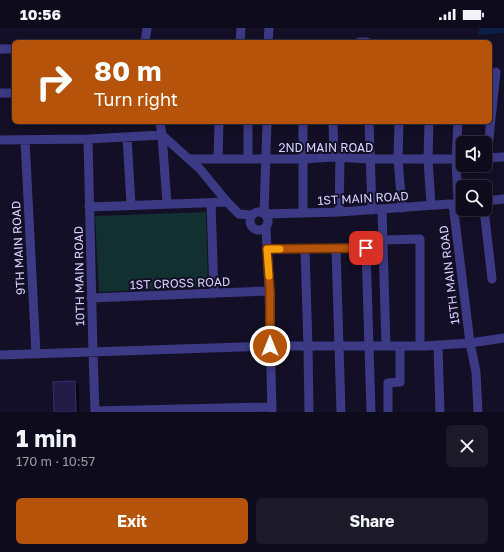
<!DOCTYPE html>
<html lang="en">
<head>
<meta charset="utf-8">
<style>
  :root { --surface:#0e0b1c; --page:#1c1929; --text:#f1f3f6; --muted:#9b9ba3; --line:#2e2b3b; --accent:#b45309 }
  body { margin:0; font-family:"Golos Text",sans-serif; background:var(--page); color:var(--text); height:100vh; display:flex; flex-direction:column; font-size:15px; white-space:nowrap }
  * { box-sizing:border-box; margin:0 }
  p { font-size:13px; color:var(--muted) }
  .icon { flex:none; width:22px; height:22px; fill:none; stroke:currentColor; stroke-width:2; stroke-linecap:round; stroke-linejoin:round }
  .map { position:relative; height:384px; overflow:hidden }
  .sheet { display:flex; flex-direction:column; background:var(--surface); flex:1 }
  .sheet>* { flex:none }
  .banner { position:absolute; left:12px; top:12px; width:480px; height:84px; border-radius:6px; box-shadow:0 2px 10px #0003,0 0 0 1px var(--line); background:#b45309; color:#fff; overflow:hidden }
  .tools { position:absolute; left:456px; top:108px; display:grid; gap:8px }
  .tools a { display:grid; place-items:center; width:36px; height:36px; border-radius:6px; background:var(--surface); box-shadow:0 2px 10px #0003,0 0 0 1px var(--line); font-size:20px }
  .pin { position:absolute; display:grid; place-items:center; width:34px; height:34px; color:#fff; margin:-17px; border-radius:8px; box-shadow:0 2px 6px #0006 }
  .me { position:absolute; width:44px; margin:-22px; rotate:0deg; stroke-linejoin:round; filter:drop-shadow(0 0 3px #0008) }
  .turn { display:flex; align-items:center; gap:14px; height:84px; padding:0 16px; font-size:18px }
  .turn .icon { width:52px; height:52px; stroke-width:2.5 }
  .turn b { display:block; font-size:28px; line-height:34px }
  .round { display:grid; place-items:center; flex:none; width:42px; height:42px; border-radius:6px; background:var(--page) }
  .overview { display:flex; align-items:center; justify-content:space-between; height:68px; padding:0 16px }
  h1 { font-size:24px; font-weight:700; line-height:30px }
  .primary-button { display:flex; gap:8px; margin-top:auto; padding:8px 16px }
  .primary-button a { flex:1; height:46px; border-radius:6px; background:var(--accent); color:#fff; font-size:16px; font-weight:700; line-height:46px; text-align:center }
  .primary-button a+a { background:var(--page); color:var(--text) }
  .status { display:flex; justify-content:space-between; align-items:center; height:28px; padding:0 20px; background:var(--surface); direction:ltr }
  .status svg { height:11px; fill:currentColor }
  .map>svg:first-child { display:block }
  .green { fill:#12302f }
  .water { fill:#0a1f44 }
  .building { fill:#241b47; stroke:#3b2d73; filter:url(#shadow) }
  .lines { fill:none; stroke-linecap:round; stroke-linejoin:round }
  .street { stroke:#3d3a85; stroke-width:9 }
  .route-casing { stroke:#753606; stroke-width:10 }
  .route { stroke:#b45309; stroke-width:7 }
  .slow { stroke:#f59e0b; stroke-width:7 }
  .labels { text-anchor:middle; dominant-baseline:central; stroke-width:4; stroke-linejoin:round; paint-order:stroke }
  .street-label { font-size:12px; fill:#d9d4ff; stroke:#130f26 }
</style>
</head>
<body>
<div class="status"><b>10:56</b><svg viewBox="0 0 49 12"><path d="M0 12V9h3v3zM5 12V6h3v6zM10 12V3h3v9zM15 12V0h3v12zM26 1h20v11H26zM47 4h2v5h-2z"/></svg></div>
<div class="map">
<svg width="504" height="384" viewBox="0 0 504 384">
  <defs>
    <filter id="shadow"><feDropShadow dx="3.5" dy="3.5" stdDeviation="0" flood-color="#0009"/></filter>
  </defs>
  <rect width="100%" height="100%" fill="#130f26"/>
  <path class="green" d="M 206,184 L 208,259 L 99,264 L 95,188 Z"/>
  <path class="water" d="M 480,0 L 504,0 L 504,5 L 477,7 Z"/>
  <path class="building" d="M 75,353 L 76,384 L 54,384 L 53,354 Z"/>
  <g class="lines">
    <path class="street" d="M 145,14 L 147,0
      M 240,14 L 241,0
      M 268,14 L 269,0
      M 359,14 L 367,14
      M 0,21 L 14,21
      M 0,65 L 14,65
      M 160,94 L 162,107 L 167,176
      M 248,94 L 248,131
      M 267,94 L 264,186 L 339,184 L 463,175
      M 303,94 L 303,185
      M 333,94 L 334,129
      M 369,94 L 372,182
      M 399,94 L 398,131 L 402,180
      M 429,94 L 428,131 L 431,177
      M 458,94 L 456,131 L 458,175
      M 127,109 L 131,177
      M 88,111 L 93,325 L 95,384
      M 0,112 L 88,111 L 162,107 L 200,141 L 227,174 L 239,186 L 251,187
      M 25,112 L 36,326
      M 487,129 L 496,44
      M 485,130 L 504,129
      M 189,131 L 303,131 L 334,129 L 370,131 L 463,131
      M 218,131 L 219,94
      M 485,173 L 504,171
      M 211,175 L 214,266
      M 453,176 L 470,315 L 476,344 L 478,384
      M 89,179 L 227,174
      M 382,181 L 386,318
      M 484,181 L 492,251
      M 339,184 L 340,130
      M250 193a9 9 0 1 1 18 0a9 9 0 1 1-18 0Z
      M 266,199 L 269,263 L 272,384
      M 383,212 L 420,211 L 420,317
      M 267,221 L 383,220
      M 305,221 L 308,319 L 309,384
      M 336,221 L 341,384
      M 366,221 L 371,384
      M 91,270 L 269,263
      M 438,317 L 440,384
      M 0,327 L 270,318 L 425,318 L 470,315 L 504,310
      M 95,383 L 272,379
      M 388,384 L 388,355 L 400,354 L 400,318"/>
  </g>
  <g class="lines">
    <defs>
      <path id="route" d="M 270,318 L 270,264 L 267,221 L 366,220"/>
    </defs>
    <use href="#route" class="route-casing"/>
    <use href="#route" class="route"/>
    <path class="slow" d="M 269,248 L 267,221 L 280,221"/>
  </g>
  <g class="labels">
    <g class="street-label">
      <text x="326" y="119">2ND MAIN ROAD</text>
      <text transform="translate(363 170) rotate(-3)">1ST MAIN ROAD</text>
      <text transform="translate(18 220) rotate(-93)">9TH MAIN ROAD</text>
      <text transform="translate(449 247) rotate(-97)">15TH MAIN ROAD</text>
      <text transform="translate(79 248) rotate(-91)">10TH MAIN ROAD</text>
      <text transform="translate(180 255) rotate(-2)">1ST CROSS ROAD</text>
    </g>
  </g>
</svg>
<div class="tools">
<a><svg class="icon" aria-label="sound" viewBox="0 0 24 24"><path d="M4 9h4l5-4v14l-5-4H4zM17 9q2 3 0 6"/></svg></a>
<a><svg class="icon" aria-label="search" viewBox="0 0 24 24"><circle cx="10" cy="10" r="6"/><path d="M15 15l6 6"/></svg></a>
</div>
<div class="pin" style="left:366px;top:220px;background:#d93025"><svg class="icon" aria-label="arrive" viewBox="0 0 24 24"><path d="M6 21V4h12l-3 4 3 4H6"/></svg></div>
<svg class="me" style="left:270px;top:318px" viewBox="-20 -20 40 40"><circle r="17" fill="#b45309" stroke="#fff" stroke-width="3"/><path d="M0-11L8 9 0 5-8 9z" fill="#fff"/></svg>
<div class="banner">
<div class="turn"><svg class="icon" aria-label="right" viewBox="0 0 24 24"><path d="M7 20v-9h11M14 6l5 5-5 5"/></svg><div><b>80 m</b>Turn right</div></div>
</div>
</div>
<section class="sheet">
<div class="overview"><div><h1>1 min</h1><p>170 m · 10:57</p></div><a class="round"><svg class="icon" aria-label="close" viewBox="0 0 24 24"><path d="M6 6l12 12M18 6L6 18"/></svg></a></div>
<div class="primary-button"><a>Exit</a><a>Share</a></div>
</section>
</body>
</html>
